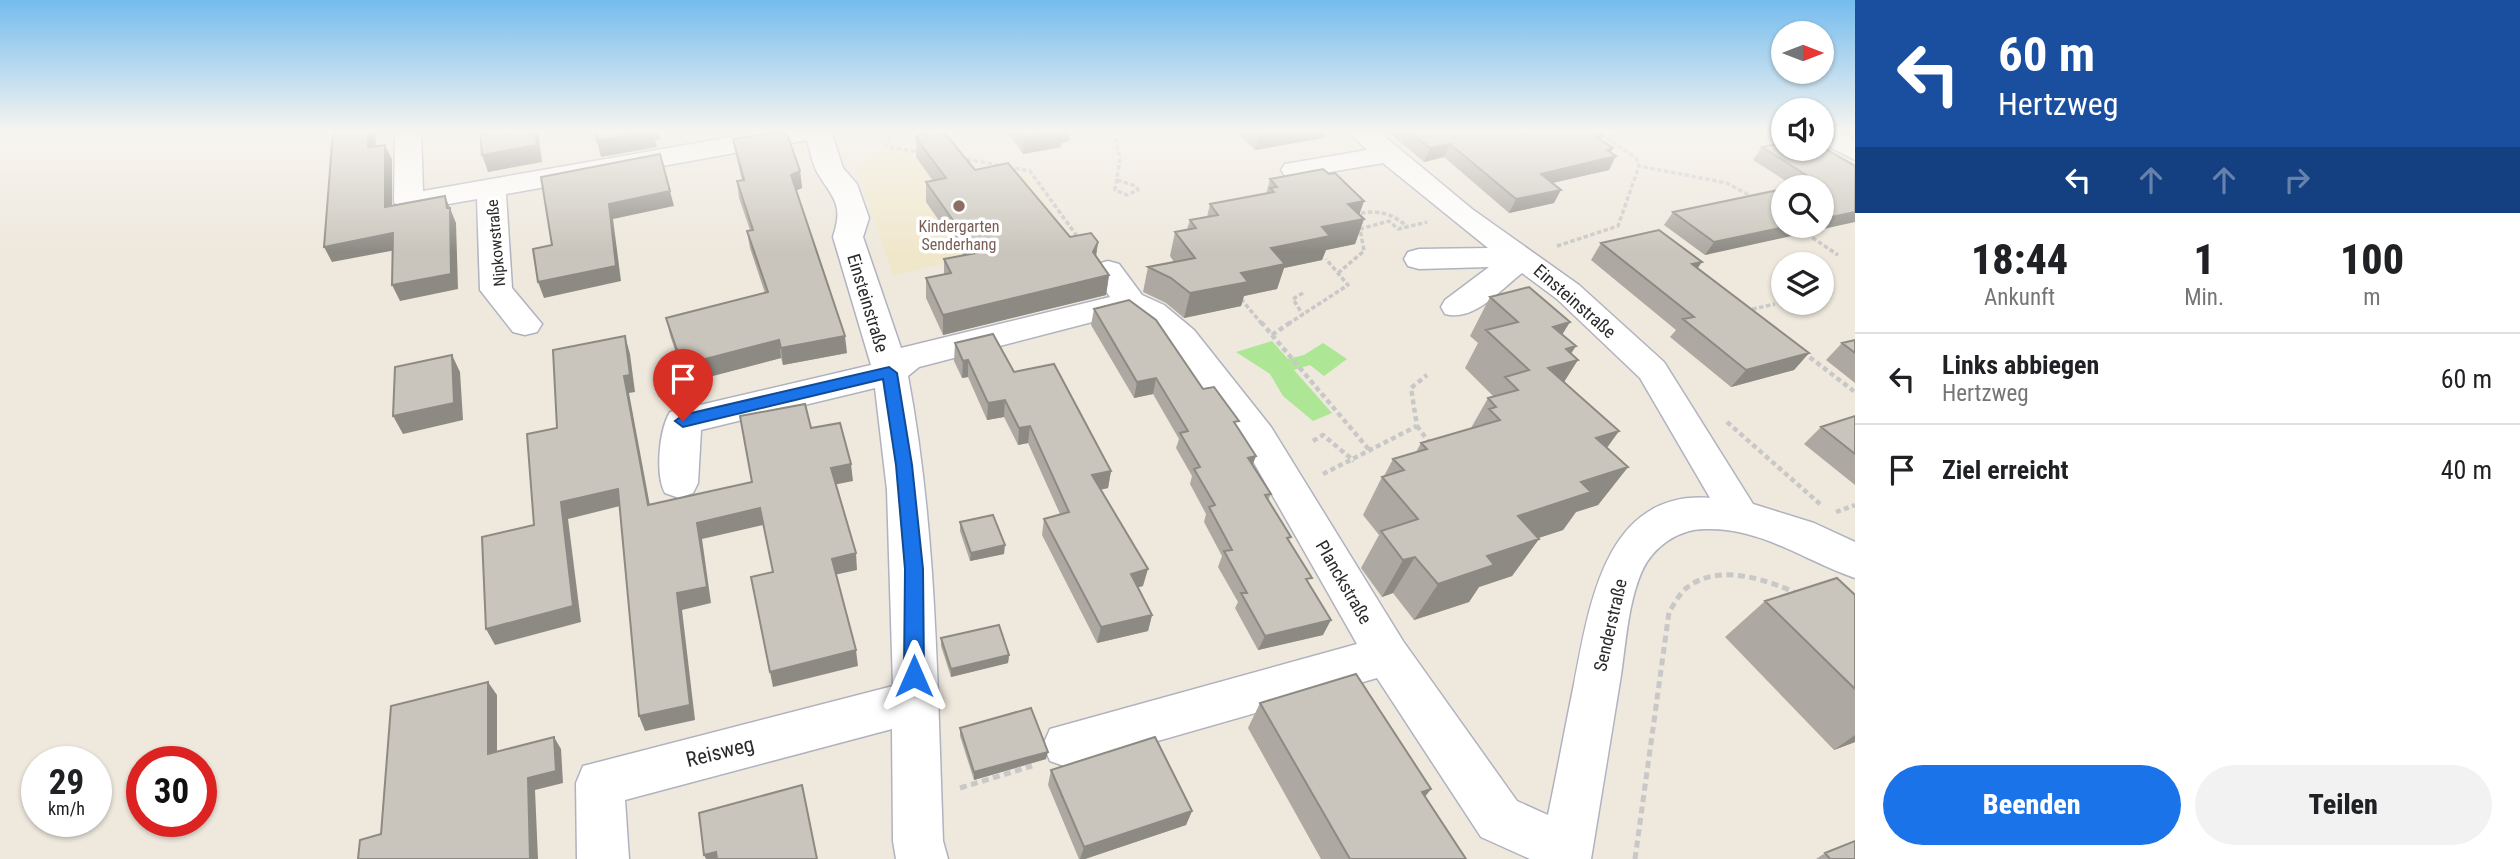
<!DOCTYPE html>
<html lang="de">
<head>
<meta charset="utf-8">
<style>
  :root { --surface:#fff; --page:#f2f2f2; --text:#202124; --muted:#757577; --line:#e0e0e0; --accent:#1a73e8 }
  body { margin:0; font-family:"Roboto Condensed",sans-serif; background:var(--page); color:var(--text); height:100vh; display:flex; flex-direction:column; font-size:26px; white-space:nowrap }
  * { box-sizing:border-box; margin:0 }
  p { font-size:23px; color:var(--muted) }
  .icon { flex:none; width:38px; height:38px; fill:none; stroke:currentColor; stroke-width:2; stroke-linecap:round; stroke-linejoin:round }
  .map { position:relative; flex:1; overflow:hidden }
  .drawer { display:flex; flex-direction:column; background:var(--surface); width:665px }
  .drawer>* { flex:none }
  .banner { background:#1a4fa0; color:#fff; overflow:hidden }
  .needle { width:46px; rotate:90deg }
  .tools { position:absolute; left:1771px; top:21px; display:grid; gap:14px }
  .tools a { display:grid; place-items:center; width:63px; height:63px; border-radius:50%; background:var(--surface); box-shadow:0 2px 5px #0004; font-size:35px }
  .speed { position:absolute; left:21px; top:746px; display:flex; gap:14px; font-size:35px; font-weight:700; text-align:center }
  .speed>* { display:grid; place-content:center; width:91px; height:91px; border-radius:50%; background:var(--surface); box-shadow:0 2px 5px #0004; line-height:1 }
  .speed small { font-size:18px; font-weight:400 }
  .speed .limit { border:10px solid #d22; background:#fff; color:#111 }
  .pin { position:absolute; display:grid; place-items:center; width:60px; height:60px; color:#fff; margin:-72px -30px; border-radius:50% 50% 50% 0; rotate:-45deg; box-shadow:0 0 7px #0007 }
  .pin .icon { rotate:45deg }
  .me { position:absolute; width:77px; margin:-38px; rotate:0deg; stroke-linejoin:round; filter:drop-shadow(0 0 5px #0008) }
  .turn { display:flex; align-items:center; gap:24px; height:147px; padding:0 28px; font-size:32px }
  .turn .icon { width:91px; height:91px; stroke-width:2.5 }
  .turn b { display:block; font-size:49px; line-height:60px }
  .lanes { display:flex; align-items:center; height:66px; padding:0 28px; background:#0003; justify-content:center; gap:35px; direction:ltr }
  .lanes .off { opacity:.35 }
  .eta { display:flex; justify-content:space-evenly; align-items:center; height:119px; text-align:center }
  .eta b { font-size:42px; font-weight:800; line-height:49px }
  .cta { display:flex; gap:14px; margin-top:auto; padding:14px 28px }
  .cta a { flex:1; height:80px; border-radius:42px; background:var(--accent); color:#fff; font-size:28px; font-weight:800; line-height:80px; text-align:center }
  .cta a+a { background:var(--page); color:var(--text) }
  ul { padding:0; list-style:none }
  li { display:flex; align-items:center; gap:21px; height:91px; padding:0 28px; border-top:2px solid var(--line) }
  li div { flex:1 }
  li b { display:block; font-size:26px }
  li em { font-style:normal }
  main { display:flex; flex:1; min-height:0 }
  .map>svg:first-child { display:block }
  .education { fill:#f0e7cb }
  .green { fill:#ade796 }
  .lines { fill:none; stroke-linecap:round; stroke-linejoin:round }
  .minor-casing { stroke:#b1b2c0; stroke-width:3 }
  .path-far2 { stroke:#c8c8c8; stroke-width:3.5; stroke-dasharray:4.5 2.5; stroke-linecap:butt }
  .path-far1 { stroke:#c8c8c8; stroke-width:4.5; stroke-dasharray:5 3.5; stroke-linecap:butt }
  .path { stroke:#c8c8c8; stroke-width:5; stroke-dasharray:7 4.5; stroke-linecap:butt }
  .minor { fill:#fff; fill-rule:evenodd }
  .wall { fill:#ada9a2 }
  .shaded-wall { fill:#8d8a84 }
  .building { fill:#c9c5bc; stroke:#8d8a84; stroke-width:2 }
  .route { fill:#1a73e8; stroke:#114b97; stroke-width:2 }
  .education-dot { fill:#8d6e63; stroke:#fff; stroke-width:2.5 }
  .labels { text-anchor:middle; dominant-baseline:central; stroke-width:7; stroke-linejoin:round; paint-order:stroke }
  .far-education-label { font-size:16px; fill:#785e54; stroke:#fff }
  .far-street-label { font-size:16px; fill:#2b2b2b; stroke:#fff }
  .street-label { font-size:18px; fill:#2b2b2b; stroke:#fff }
  .near-street-label { font-size:21px; fill:#2b2b2b; stroke:#fff }
</style>
</head>
<body>
<main>
<div class="map">
<svg width="1855" height="859" viewBox="0 0 1855 859">
  <rect width="100%" height="100%" fill="#eee8dd"/>
  <path class="education" d="M 879,152 L 1015,170 L 1026,176 L 1070,236 L 893,275 L 857,167 Z"/>
  <path class="green" d="M 1272,341 L 1288,359 L 1304,355 L 1323,343 L 1347,359 L 1324,376 L 1310,365 L 1294,370 L 1332,413 L 1313,421 L 1283,396 L 1270,374 L 1236,352 Z"/>
  <g class="lines">
    <defs>
      <path id="minor" d="M 395,131 L 421,131 L 423,191 L 765,131 L 831,131 L 843,168 L 857,184 L 869,218 L 863,237 L 901,348 L 1110,297 L 1092,271 L 1097,264 L 1108,261 L 1119,264 L 1142,295 L 1164,305 L 1194,330 L 1271,427 L 1403,641 L 1517,801 L 1548,815 C 1557,772 1565,728 1574,684 C 1589,608 1604,490 1710,498 L 1640,378 L 1557,299 L 1522,273 C 1500,290 1474,322 1445,314 L 1441,307 L 1445,300 L 1489,267 L 1419,269 L 1408,266 L 1404,259 L 1408,252 L 1419,249 L 1488,248 L 1383,163 L 1295,178 L 1285,176 L 1281,170 L 1285,164 L 1367,150 L 1348,131 L 1378,131 L 1472,209 L 1579,285 L 1664,362 L 1753,504 L 1814,523 L 1855,542 L 1855,578 C 1805,561 1761,527 1705,529 C 1678,529 1653,547 1642,571 C 1628,603 1626,642 1621,675 C 1611,737 1601,798 1591,859 L 1530,859 L 1481,837 L 1377,678 L 1067,767 L 1050,761 L 1043,745 L 1050,729 L 1357,644 L 1245,447 L 1170,346 L 1127,313 L 919,367 L 908,376 C 937,530 937,685 943,841 L 948,859 L 896,859 L 893,841 L 892,729 L 625,800 L 629,859 L 577,859 L 576,783 L 583,766 L 893,686 L 887,490 L 875,388 L 701,430 L 698,483 L 693,493 L 679,498 L 665,493 C 655,475 659,430 670,412 L 871,365 L 833,237 C 844,203 833,199 817,172 C 812,163 810,150 807,140 L 506,194 L 512,288 L 542,324 L 537,332 L 525,335 L 513,332 L 480,290 L 477,199 L 409,211 L 399,208 L 394,202 Z
        M 1822,131 L 1840,131 L 1855,140 L 1855,160 L 1822,143 Z"/>
    </defs>
    <use href="#minor" class="minor-casing"/>
    <path class="path-far2" d="M 892,131 L 886,147 L 920,152
      M 1114,131 L 1120,159 L 1115,190 L 1127,195 L 1138,190 L 1136,186 L 1117,180
      M 1638,131 L 1605,137 L 1636,158 L 1639,166 L 1727,183 L 1756,199
      M 1067,134 L 1083,131
      M 960,158 L 1030,171 L 1079,239
      M 1358,218 L 1358,214 C 1379,209 1392,214 1408,227
      M 1795,226 L 1838,255
      M 1557,246 L 1618,226 L 1639,166
      M 1338,273 L 1364,251 L 1360,229 L 1389,221 L 1398,229 L 1427,222
      M 1303,293 L 1293,299 L 1303,315
      M 1241,299 L 1262,324
      M 1752,312 L 1749,310 L 1775,304
      M 1288,324 L 1348,285 L 1326,259"/>
    <path class="path-far1" d="M 1261,322 L 1371,452
      M 1272,335 L 1291,322
      M 1803,352 L 1855,392
      M 1727,422 L 1820,504
      M 1417,426 L 1431,445
      M 1313,441 L 1323,435 L 1354,461
      M 1323,474 L 1417,426 L 1411,388 L 1427,375
      M 1836,512 L 1855,505"/>
    <path class="path" d="M 960,788 L 1032,766
      M 1635,859 L 1669,612 C 1675,603 1680,592 1689,586 C 1720,564 1765,579 1796,593"/>
    <use href="#minor" class="minor"/>
  </g>
  <path class="wall" d="M 1007,131 L 1070,131 L 1069,141 L 1061,143 L 1061,147 L 1023,154 Z
    M 1236,131 L 1325,131 L 1323,138 L 1255,150 Z
    M 1387,131 L 1598,131 L 1603,136 L 1601,140 L 1613,148 L 1610,152 L 1609,170 L 1553,183 L 1554,203 L 1509,213 L 1444,157 L 1424,162 Z
    M 916,138 L 975,170 L 1070,237 L 1098,242 L 1096,257 L 1109,275 L 1106,295 L 943,335 L 926,298 L 926,278 L 944,275 L 944,259 L 963,255 L 926,202 L 926,182 L 933,181 L 916,157 Z
    M 733,139 L 800,171 L 802,188 L 796,190 L 847,353 L 783,365 L 781,358 L 686,383 L 670,335 L 666,318 L 765,293 L 750,248 L 747,231 L 750,230 L 739,198 L 737,181 L 742,180 L 736,155 Z
    M 1762,147 L 1855,166 L 1705,255 L 1664,225 L 1673,212 L 1795,187 L 1753,160 Z
    M 1329,174 L 1364,201 L 1359,214 L 1364,219 L 1355,244 L 1326,250 L 1322,260 L 1284,268 L 1277,289 L 1244,296 L 1241,306 L 1184,318 L 1166,303 L 1143,292 L 1148,267 L 1174,262 L 1170,256 L 1175,232 L 1187,229 L 1190,220 L 1207,217 L 1210,204 L 1266,194 L 1270,179 Z
    M 1601,243 L 1697,269 L 1809,353 L 1794,370 L 1731,387 L 1670,337 L 1676,330 L 1591,260 Z
    M 1490,297 L 1562,335 L 1571,354 L 1564,382 L 1619,431 L 1607,448 L 1628,467 L 1598,505 L 1576,512 L 1563,530 L 1538,538 L 1539,539 L 1512,576 L 1479,587 L 1469,602 L 1414,620 L 1393,593 L 1382,597 L 1361,568 L 1379,535 L 1363,515 L 1382,477 L 1384,476 L 1393,459 L 1416,452 L 1421,443 L 1471,428 L 1488,398 L 1494,397 L 1465,368 L 1478,343 L 1470,336 Z
    M 1094,309 L 1203,389 L 1237,427 L 1253,465 L 1271,494 L 1268,500 L 1290,541 L 1309,583 L 1323,635 L 1258,650 L 1235,608 L 1238,602 L 1218,567 L 1222,556 L 1204,522 L 1206,514 L 1190,484 L 1192,476 L 1176,448 L 1179,439 L 1153,394 L 1134,398 L 1091,325 Z
    M 1855,340 L 1855,383 L 1826,360 L 1842,343 Z
    M 955,343 L 1014,372 L 1111,471 L 1108,488 L 1100,490 L 1143,586 L 1138,587 L 1152,615 L 1148,631 L 1097,643 L 1042,535 L 1044,519 L 1060,514 L 1028,443 L 1018,445 L 1004,417 L 987,420 L 968,377 L 962,378 L 954,361 Z
    M 1855,416 L 1855,485 L 1804,444 L 1821,427 Z
    M 960,522 L 1004,554 L 970,561 L 960,531 Z
    M 1855,595 L 1855,742 L 1834,750 L 1725,637 L 1765,601 Z
    M 941,638 L 1009,655 L 1008,663 L 951,677 L 941,646 Z
    M 1260,703 L 1431,789 L 1425,797 L 1466,859 L 1321,859 L 1248,728 Z
    M 960,728 L 1046,759 L 974,780 L 960,736 Z
    M 1051,770 L 1192,811 L 1186,825 L 1085,859 L 1079,859 L 1048,785 Z
    M 1825,853 L 1855,859 L 1816,859 Z"/>
  <path class="shaded-wall" d="M 369,131 L 376,131 L 375,162 L 368,147 Z
    M 535,131 L 538,131 L 542,162 L 488,172 L 482,155 Z
    M 653,131 L 658,131 L 660,139 L 655,140 L 657,147 L 601,157 L 597,141 Z
    M 729,131 L 753,131 L 730,135 Z
    M 1058,131 L 1070,131 L 1069,141 L 1061,143 L 1061,147 L 1023,154 L 1024,138 Z
    M 1271,131 L 1325,131 L 1323,138 L 1255,150 L 1259,134 Z
    M 1450,144 L 1444,157 L 1424,162 L 1430,148 Z
    M 385,145 L 392,159 L 392,222 L 385,207 Z
    M 1613,148 L 1607,158 L 1616,156 L 1609,170 L 1534,187 L 1541,174 Z
    M 800,171 L 802,188 L 793,192 L 791,175 Z
    M 1561,190 L 1554,203 L 1509,213 L 1516,199 Z
    M 670,191 L 674,206 L 613,219 L 621,281 L 544,298 L 538,282 L 609,204 Z
    M 445,196 L 456,223 L 458,289 L 400,301 L 392,285 L 447,208 Z
    M 1364,201 L 1357,221 L 1364,219 L 1355,244 L 1326,250 L 1322,260 L 1284,268 L 1277,289 L 1244,296 L 1241,306 L 1184,318 L 1190,293 L 1241,273 L 1271,248 L 1322,227 L 1348,204 Z
    M 1855,212 L 1855,222 L 1705,255 L 1714,242 L 1790,226 L 1822,226 L 1822,219 Z
    M 393,233 L 401,249 L 332,262 L 324,247 Z
    M 1098,242 L 1095,262 L 1093,252 Z
    M 1702,262 L 1690,279 L 1692,264 Z
    M 1109,275 L 1106,295 L 943,335 L 943,315 Z
    M 1570,322 L 1546,361 L 1553,327 Z
    M 625,336 L 630,354 L 635,392 L 629,393 L 653,522 L 648,505 L 624,376 Z
    M 845,336 L 847,353 L 783,365 L 781,348 Z
    M 779,340 L 781,358 L 686,383 L 682,365 Z
    M 1576,346 L 1565,363 L 1578,360 L 1554,398 L 1548,368 L 1566,349 Z
    M 1809,353 L 1794,370 L 1731,387 L 1746,370 Z
    M 452,355 L 460,372 L 463,420 L 403,434 L 393,416 Z
    M 968,360 L 968,377 L 962,378 L 963,361 Z
    M 1156,378 L 1153,394 L 1134,398 L 1137,382 Z
    M 1005,400 L 1004,417 L 987,420 L 988,403 Z
    M 1030,426 L 1028,443 L 1018,445 L 1019,428 Z
    M 1619,431 L 1591,469 L 1596,438 Z
    M 1256,456 L 1250,472 L 1248,458 Z
    M 851,464 L 853,481 L 833,485 L 831,468 Z
    M 1628,467 L 1598,505 L 1576,512 L 1563,530 L 1492,553 L 1518,516 L 1581,482 Z
    M 1111,471 L 1108,488 L 1089,492 L 1092,475 Z
    M 618,489 L 624,505 L 568,519 L 581,622 L 495,645 L 486,629 L 561,502 Z
    M 760,508 L 763,525 L 702,539 L 711,603 L 682,610 L 695,720 L 645,731 L 639,716 L 697,523 Z
    M 1539,539 L 1512,576 L 1479,587 L 1469,602 L 1414,620 L 1438,584 L 1487,556 Z
    M 1005,545 L 1004,554 L 970,561 L 971,553 Z
    M 856,553 L 857,570 L 834,575 L 832,559 Z
    M 1415,557 L 1393,593 L 1382,597 L 1403,560 Z
    M 1148,569 L 1143,586 L 1127,590 L 1131,574 Z
    M 1152,615 L 1148,631 L 1097,643 L 1101,627 Z
    M 1331,620 L 1323,635 L 1258,650 L 1265,636 Z
    M 856,650 L 858,666 L 773,687 L 770,672 Z
    M 1009,655 L 1008,663 L 951,677 L 951,669 Z
    M 488,682 L 497,695 L 497,766 L 488,754 Z
    M 1855,735 L 1855,742 L 1834,750 Z
    M 554,737 L 561,749 L 563,783 L 535,790 L 538,859 L 530,859 L 528,778 Z
    M 1048,752 L 1046,759 L 974,780 L 974,772 Z
    M 1431,789 L 1412,812 L 1422,792 Z
    M 1192,811 L 1186,825 L 1085,859 L 1080,859 L 1084,847 Z
    M 716,852 L 719,859 L 706,859 L 704,855 Z"/>
  <path class="building" d="M 333,131 L 369,131 L 368,147 L 385,145 L 385,207 L 445,196 L 447,208 L 450,208 L 451,274 L 392,285 L 393,233 L 324,247 Z
    M 480,131 L 535,131 L 537,145 L 482,155 Z
    M 595,131 L 653,131 L 597,141 Z
    M 786,131 L 800,171 L 791,175 L 845,336 L 781,348 L 779,340 L 682,365 L 666,318 L 768,292 L 747,231 L 753,230 L 737,181 L 744,180 L 733,139 Z
    M 924,131 L 943,131 L 975,170 L 1008,163 L 1070,237 L 1091,233 L 1098,242 L 1093,252 L 1109,275 L 943,315 L 926,278 L 951,273 L 944,259 L 976,253 L 926,182 L 946,178 L 916,138 Z
    M 1019,131 L 1062,131 L 1024,138 Z
    M 1408,131 L 1598,131 L 1603,136 L 1596,137 L 1613,148 L 1607,150 L 1616,156 L 1541,174 L 1561,190 L 1516,199 L 1450,144 L 1430,148 Z
    M 1783,143 L 1783,149 L 1822,149 L 1822,147 L 1855,166 L 1855,212 L 1822,219 L 1822,187 L 1791,187 L 1817,182 L 1762,147 Z
    M 660,154 L 670,191 L 609,204 L 616,266 L 538,282 L 533,249 L 552,245 L 541,177 Z
    M 1323,169 L 1329,174 L 1335,173 L 1364,201 L 1348,204 L 1364,219 L 1322,227 L 1330,236 L 1271,248 L 1285,264 L 1241,273 L 1248,282 L 1190,293 L 1171,278 L 1148,267 L 1195,258 L 1175,232 L 1196,228 L 1190,220 L 1218,215 L 1210,204 L 1274,192 L 1270,188 L 1277,187 L 1270,179 Z
    M 1783,189 L 1783,226 L 1790,226 L 1714,242 L 1673,212 Z
    M 1659,230 L 1702,262 L 1692,264 L 1809,353 L 1746,370 L 1683,319 L 1694,317 L 1601,243 Z
    M 1529,287 L 1570,322 L 1553,327 L 1576,346 L 1566,349 L 1578,360 L 1548,368 L 1619,431 L 1596,438 L 1628,467 L 1581,482 L 1591,492 L 1518,516 L 1539,539 L 1487,556 L 1494,565 L 1438,584 L 1415,557 L 1403,560 L 1381,531 L 1418,519 L 1382,477 L 1404,470 L 1393,459 L 1427,449 L 1421,443 L 1500,420 L 1489,409 L 1496,407 L 1488,398 L 1518,390 L 1505,377 L 1529,370 L 1486,330 L 1518,322 L 1490,297 Z
    M 1129,300 L 1156,320 L 1203,389 L 1214,387 L 1239,421 L 1234,422 L 1256,456 L 1248,458 L 1271,494 L 1265,495 L 1291,537 L 1287,538 L 1312,578 L 1306,579 L 1331,620 L 1265,636 L 1241,593 L 1247,593 L 1224,551 L 1232,550 L 1209,507 L 1215,505 L 1194,469 L 1200,467 L 1180,433 L 1188,431 L 1156,378 L 1137,382 L 1094,309 Z
    M 993,334 L 1014,372 L 1054,364 L 1111,471 L 1092,475 L 1148,569 L 1131,574 L 1152,615 L 1101,627 L 1044,519 L 1069,512 L 1030,426 L 1019,428 L 1005,400 L 988,403 L 968,360 L 963,361 L 955,343 Z
    M 625,336 L 630,375 L 624,376 L 648,505 L 752,482 L 740,416 L 805,404 L 811,428 L 840,423 L 851,464 L 831,468 L 856,553 L 832,559 L 856,650 L 770,672 L 751,577 L 773,572 L 760,508 L 697,523 L 707,587 L 677,593 L 690,705 L 639,716 L 618,489 L 561,502 L 573,606 L 486,629 L 482,537 L 534,525 L 527,434 L 557,428 L 553,350 Z
    M 1855,340 L 1855,353 L 1842,343 Z
    M 452,355 L 454,403 L 393,416 L 395,367 Z
    M 1855,416 L 1855,454 L 1821,427 Z
    M 993,515 L 1005,545 L 971,553 L 960,522 Z
    M 1837,578 L 1855,595 L 1855,689 L 1765,601 Z
    M 999,625 L 1009,655 L 951,669 L 941,638 Z
    M 1356,674 L 1431,789 L 1422,792 L 1466,859 L 1350,859 L 1260,703 Z
    M 488,682 L 488,754 L 554,737 L 556,771 L 528,778 L 530,859 L 358,859 L 360,840 L 381,834 L 391,706 Z
    M 1031,708 L 1048,752 L 974,772 L 960,728 Z
    M 1155,737 L 1192,811 L 1084,847 L 1051,770 Z
    M 802,785 L 817,859 L 717,859 L 716,852 L 704,855 L 699,813 Z
    M 1855,841 L 1855,859 L 1830,859 L 1825,853 Z"/>
  <linearGradient id="sky" x2="0" y2="1"><stop stop-color="#75bcee"/><stop offset="0.52" stop-color="#f7f5f0"/><stop offset="1" stop-color="#f7f5f0" stop-opacity="0"/></linearGradient>
  <rect width="1855" height="252" fill="url(#sky)"/>
  <path class="route" d="M 889,367 L 897,373 L 912,465 L 923,569 L 924,676 L 921,682 L 914,684 L 907,682 L 904,676 L 905,569 L 896,465 L 883,379 L 683,427 L 675,421 L 683,415 Z"/>
  <circle class="education-dot" cx="959" cy="206" r="7"/>
  <g class="labels">
    <g class="far-education-label">
      <text x="959" y="226">Kindergarten<tspan x="959" dy="18">Senderhang</tspan></text>
    </g>
    <g class="far-street-label">
      <text transform="translate(496 243) rotate(-95)">Nipkowstraße</text>
    </g>
    <g class="street-label">
      <text transform="translate(1575 301) rotate(41)">Einsteinstraße</text>
      <text transform="translate(868 303) rotate(73)">Einsteinstraße</text>
      <text transform="translate(1344 582) rotate(60)">Planckstraße</text>
      <text transform="translate(1610 625) rotate(-77)">Senderstraße</text>
    </g>
    <g class="near-street-label">
      <text transform="translate(720 752) rotate(-14)">Reisweg</text>
    </g>
  </g>
</svg>
<div class="tools">
<a><svg class="needle" viewBox="-14 -14 28 28"><path d="M0-13l5 13h-10z" fill="#e53935"/><path d="M0 13l5-13h-10z" fill="#757577"/></svg></a>
<a><svg class="icon" aria-label="sound" viewBox="0 0 24 24"><path d="M4 9h4l5-4v14l-5-4H4zM17 9q2 3 0 6"/></svg></a>
<a><svg class="icon" aria-label="search" viewBox="0 0 24 24"><circle cx="10" cy="10" r="6"/><path d="M15 15l6 6"/></svg></a>
<a><svg class="icon" aria-label="layers" viewBox="0 0 24 24"><path d="M12 4l9 5-9 5-9-5zM3 14l9 5 9-5"/></svg></a>
</div>
<div class="speed"><div>29<small>km/h</small></div><div class="limit">30</div></div>
<div class="pin" style="left:683px;top:421px;background:#d93025"><svg class="icon" aria-label="arrive" viewBox="0 0 24 24"><path d="M6 21V4h12l-3 4 3 4H6"/></svg></div>
<svg class="me" style="left:914px;top:676px" viewBox="-20 -20 40 40"><path d="M0-17L14 15 0 8-14 15z" fill="#1a73e8" stroke="#fff" stroke-width="4"/></svg>
</div>
<section class="drawer">
<div class="banner">
<div class="turn"><svg class="icon" aria-label="left" viewBox="0 0 24 24"><path d="M17 20v-9H6M10 6l-5 5 5 5"/></svg><div><b>60 m</b>Hertzweg</div></div>
<div class="lanes"><svg class="icon" aria-label="left" viewBox="0 0 24 24"><path d="M17 20v-9H6M10 6l-5 5 5 5"/></svg><svg class="icon off" aria-label="ahead" viewBox="0 0 24 24"><path d="M12 20V5M6 11l6-6 6 6"/></svg><svg class="icon off" aria-label="ahead" viewBox="0 0 24 24"><path d="M12 20V5M6 11l6-6 6 6"/></svg><svg class="icon off" aria-label="right" viewBox="0 0 24 24"><path d="M7 20v-9h11M14 6l5 5-5 5"/></svg></div>
</div>
<div class="eta">
<div><b>18:44</b><p>Ankunft</p></div>
<div><b>1</b><p>Min.</p></div>
<div><b>100</b><p>m</p></div>
</div>
<ul>
<li><svg class="icon" aria-label="left" viewBox="0 0 24 24"><path d="M17 20v-9H6M10 6l-5 5 5 5"/></svg><div><b>Links abbiegen</b><p>Hertzweg</p></div><em>60 m</em></li>
<li><svg class="icon" aria-label="arrive" viewBox="0 0 24 24"><path d="M6 21V4h12l-3 4 3 4H6"/></svg><div><b>Ziel erreicht</b></div><em>40 m</em></li>
</ul>
<div class="cta"><a>Beenden</a><a>Teilen</a></div>
</section>
</main>
</body>
</html>
